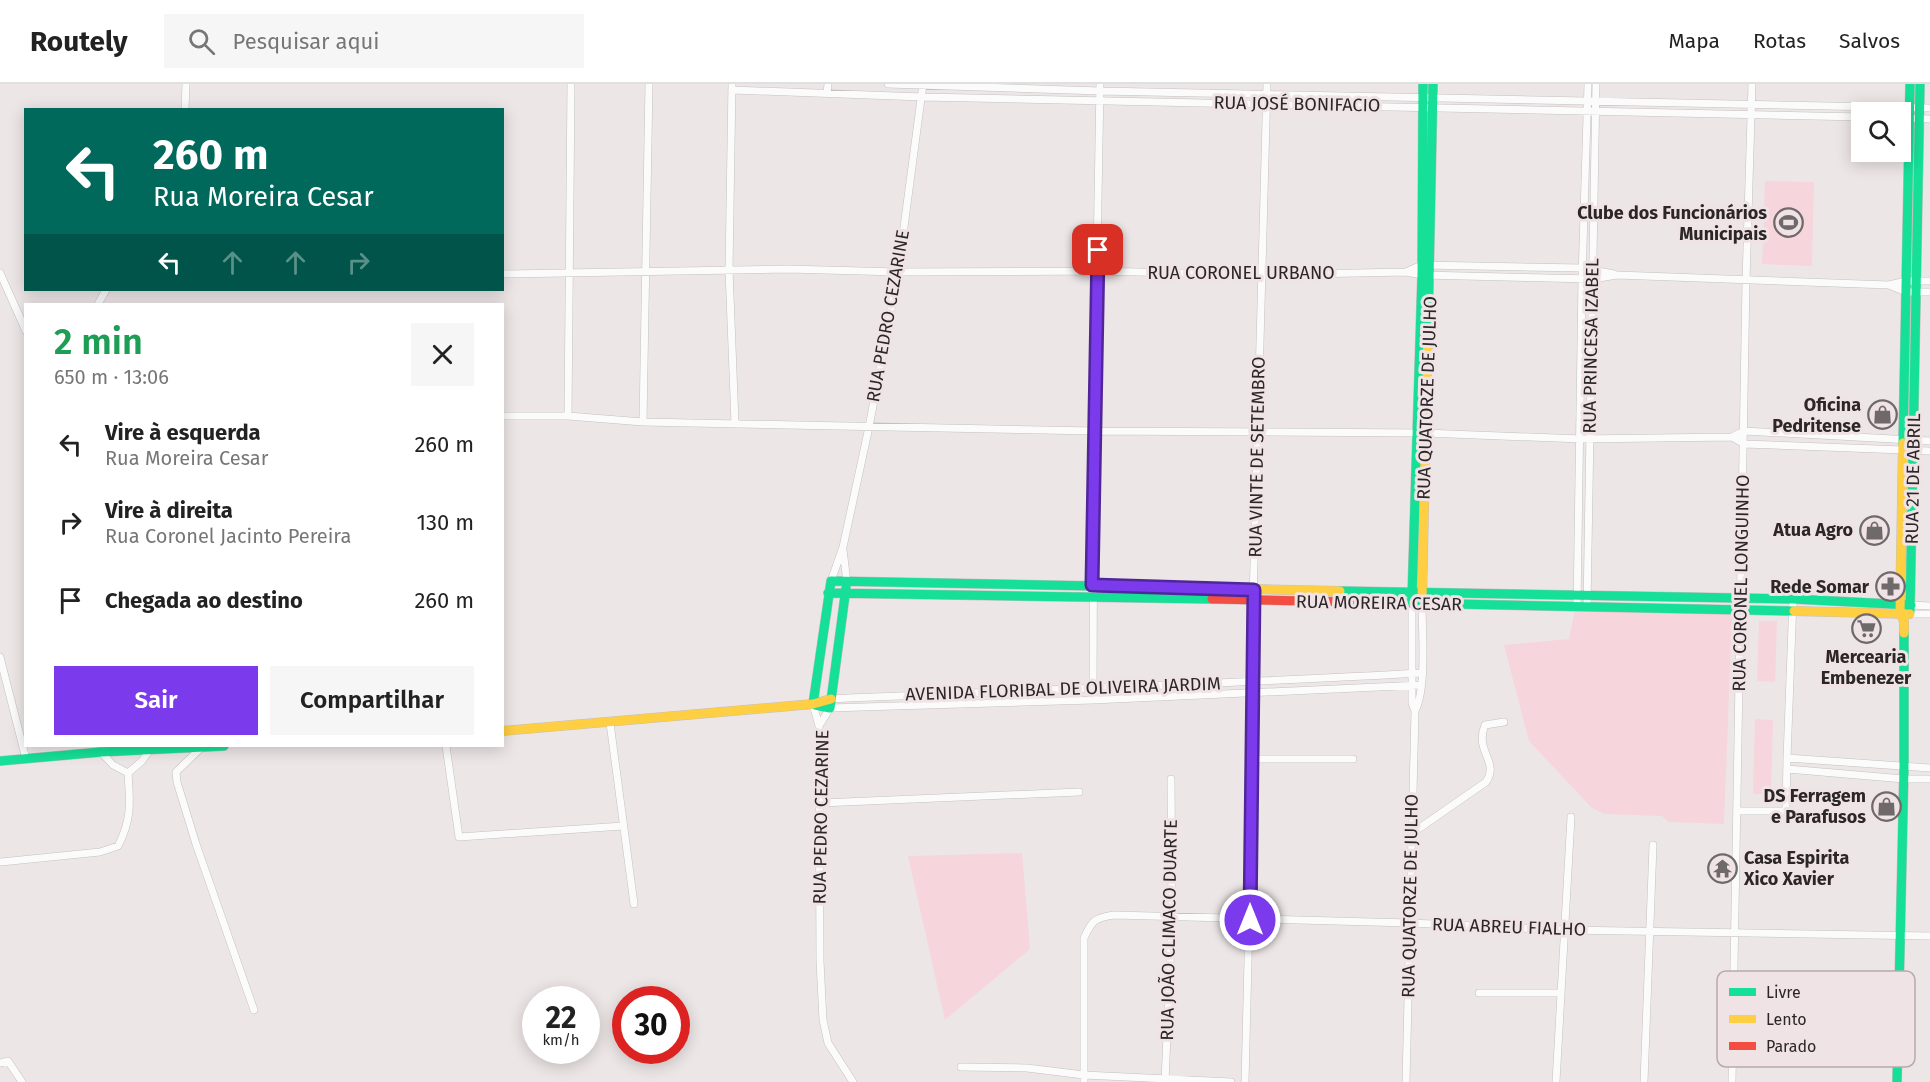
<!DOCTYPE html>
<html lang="pt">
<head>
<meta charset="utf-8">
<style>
  :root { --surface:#fff; --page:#f6f6f6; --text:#222; --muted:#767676; --line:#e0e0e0; --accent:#7c3aed }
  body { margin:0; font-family:"Fira Sans",sans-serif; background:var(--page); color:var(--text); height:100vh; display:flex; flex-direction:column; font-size:22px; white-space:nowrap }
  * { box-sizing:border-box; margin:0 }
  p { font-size:20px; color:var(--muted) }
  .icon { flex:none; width:33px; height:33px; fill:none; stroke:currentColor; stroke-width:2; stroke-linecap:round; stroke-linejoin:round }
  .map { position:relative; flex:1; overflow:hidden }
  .details { position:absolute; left:24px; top:219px; width:480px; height:444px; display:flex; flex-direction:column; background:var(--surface); border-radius:0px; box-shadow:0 3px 15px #0003 }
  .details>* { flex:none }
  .hud { position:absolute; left:24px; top:24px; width:480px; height:183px; border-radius:0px; box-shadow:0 3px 15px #0003; background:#00695c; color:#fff; overflow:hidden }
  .buttons { position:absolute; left:1851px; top:18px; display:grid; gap:12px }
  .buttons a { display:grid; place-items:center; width:60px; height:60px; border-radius:0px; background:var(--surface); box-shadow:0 3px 15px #0003; font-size:30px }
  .speed { position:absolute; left:522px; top:902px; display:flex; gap:12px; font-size:30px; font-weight:700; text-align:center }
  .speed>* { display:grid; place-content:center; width:78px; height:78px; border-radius:50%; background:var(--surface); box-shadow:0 3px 15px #0003; line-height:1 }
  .speed small { font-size:15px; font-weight:400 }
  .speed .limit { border:9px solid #d22; background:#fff; color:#111 }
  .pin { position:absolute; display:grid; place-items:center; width:51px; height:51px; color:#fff; margin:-26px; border-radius:12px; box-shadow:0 3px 9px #0006 }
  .me { position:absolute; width:66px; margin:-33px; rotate:0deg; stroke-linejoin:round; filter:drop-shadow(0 0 4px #0008) }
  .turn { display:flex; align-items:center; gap:21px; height:126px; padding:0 30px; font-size:27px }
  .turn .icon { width:78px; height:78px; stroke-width:2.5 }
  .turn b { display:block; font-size:42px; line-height:51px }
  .lanes { display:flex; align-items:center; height:57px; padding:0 30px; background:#0003; justify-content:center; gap:30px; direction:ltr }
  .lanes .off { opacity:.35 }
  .round { display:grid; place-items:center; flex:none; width:63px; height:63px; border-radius:0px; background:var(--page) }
  .head { display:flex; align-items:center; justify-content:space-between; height:102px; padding:0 30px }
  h1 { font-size:36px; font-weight:600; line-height:45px; color:#1e9e55 }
  .cta { display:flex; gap:12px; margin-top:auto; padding:12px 30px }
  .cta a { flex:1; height:69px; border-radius:0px; background:var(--accent); color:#fff; font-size:24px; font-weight:600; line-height:69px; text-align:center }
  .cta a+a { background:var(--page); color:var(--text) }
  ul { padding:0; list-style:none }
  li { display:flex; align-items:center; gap:18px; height:78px; padding:0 30px }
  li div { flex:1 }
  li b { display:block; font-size:22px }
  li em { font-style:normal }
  header { display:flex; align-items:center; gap:36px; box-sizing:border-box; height:84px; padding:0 30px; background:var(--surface); border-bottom:2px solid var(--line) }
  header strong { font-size:28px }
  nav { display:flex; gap:33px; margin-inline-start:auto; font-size:21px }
  .search { width:420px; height:54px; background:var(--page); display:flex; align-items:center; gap:15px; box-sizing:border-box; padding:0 21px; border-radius:0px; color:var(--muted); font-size:22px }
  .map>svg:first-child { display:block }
  .green { fill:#f7d5dd }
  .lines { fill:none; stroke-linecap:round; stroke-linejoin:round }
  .street-casing { stroke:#c5c0c0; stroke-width:8 }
  .fast-casing { stroke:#c5c0c0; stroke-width:10 }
  .slow-casing { stroke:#c5c0c0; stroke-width:10 }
  .jam-casing { stroke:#c5c0c0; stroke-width:10 }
  .street { stroke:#fcfbfb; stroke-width:7 }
  .fast { stroke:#16e098; stroke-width:9 }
  .slow { stroke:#ffcf43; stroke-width:9 }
  .jam { stroke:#f24e42; stroke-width:9 }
  .route-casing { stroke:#51269a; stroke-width:15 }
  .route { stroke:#7c3aed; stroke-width:10 }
  .labels { text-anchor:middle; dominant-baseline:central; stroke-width:6; stroke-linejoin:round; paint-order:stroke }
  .street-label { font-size:18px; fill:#2b2628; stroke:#f0e3e6 }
  .poi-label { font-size:18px; font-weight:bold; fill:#2b2628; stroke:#f0e3e6; text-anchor:end }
  .key { fill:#f0e3e6; stroke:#b5aaad; stroke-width:1.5 }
  .key-label { font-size:16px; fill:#2b2628 }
</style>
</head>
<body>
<header>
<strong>Routely</strong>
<div class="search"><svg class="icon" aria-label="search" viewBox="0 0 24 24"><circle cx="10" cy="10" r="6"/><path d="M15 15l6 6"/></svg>Pesquisar aqui</div>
<nav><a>Mapa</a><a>Rotas</a><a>Salvos</a></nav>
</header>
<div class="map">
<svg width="1930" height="998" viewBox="0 0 1930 998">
  <rect width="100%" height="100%" fill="#ede6e7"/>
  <path class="green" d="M 1765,97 L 1814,98 L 1812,182 L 1762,180 Z
    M 1575,526 L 1732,530 L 1724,740 L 1669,738 L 1662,732 L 1604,730 L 1591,723 L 1529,657 L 1504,561 L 1569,555 Z
    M 1759,537 L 1777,537 L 1775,598 L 1757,597 Z
    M 1755,635 L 1773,636 L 1771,710 L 1753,710 Z
    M 1022,769 L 1030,865 L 945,936 L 908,772 Z"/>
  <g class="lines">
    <defs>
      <path id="street" d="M 732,0 L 729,186 L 735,339
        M 888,0 L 1100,7 L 1930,24
        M 732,6 L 922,13 L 1862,33
        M 827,9 L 828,0
        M 185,26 L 186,0
        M 1900,34 L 1930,35
        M 1406,188 L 1422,181 L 1582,184 L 1614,190
        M 0,189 L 26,247
        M 502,190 L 788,185 L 898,188 L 1097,187 L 1261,191 L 1406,188 L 1422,191 L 1593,195 L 1617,191 L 1889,201 L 1906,197 L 1930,197
        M 1889,201 L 1906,208 L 1930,208
        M 98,220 L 106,206
        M 502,332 L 568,332 L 643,338 L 1094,347 L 1425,349 L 1581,355 L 1732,353 L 1744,347 L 1930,357
        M 568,332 L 571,0
        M 643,338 L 649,0
        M 1732,353 L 1744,360 L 1930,367
        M 843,466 L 847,498
        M 831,497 L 843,463 L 869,343 L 898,188 L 923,0
        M 1911,521 L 1930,522
        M 1577,523 L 1582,195 L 1588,0
        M 1587,523 L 1596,0
        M 1910,530 L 1930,530
        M 0,573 L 26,675
        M 831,615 C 1028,606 1225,600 1422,589
        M 1093,616 L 1094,347 L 1100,0
        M 813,620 L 819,642
        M 1415,627 C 1427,604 1422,547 1422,520
        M 610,639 L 634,820
        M 203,662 L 176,688 L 177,698 L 196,760 L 254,926
        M 446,662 L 459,753 L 623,742
        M 101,668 L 113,681 L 128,689 L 142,677 L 151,664
        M 1787,674 L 1930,684
        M 1251,675 L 1353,675
        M 1787,685 L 1904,695 L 1930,695
        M 821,719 L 1079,708
        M 1737,727 L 1786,727 L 1787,674 L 1793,515
        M 1411,750 L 1486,698 C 1500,678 1474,667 1485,641 L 1504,638
        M 1,778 L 100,768 L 118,762 C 132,735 130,719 128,689
        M 1479,909 L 1560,909
        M 0,979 L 8,977 L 22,998
        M 961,983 L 1027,984 L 1084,991 L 1231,998
        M 853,998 L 828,959 L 823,936 L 820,877 L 819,642 L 830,624 L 1093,616 L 1421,601
        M 1084,998 L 1084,854 C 1092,836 1095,834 1114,831 L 1410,839 L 1565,846 L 1930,852
        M 1165,998 L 1172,833 L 1171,695
        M 1245,998 L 1249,836 L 1253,517 L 1267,0
        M 1406,998 L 1415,627 L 1412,619 L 1412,520
        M 1556,998 L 1571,733
        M 1644,998 L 1653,761
        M 1732,998 L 1746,197 L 1752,0"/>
      <path id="fast" d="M 1428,245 L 1433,0
        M 1903,359 L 1910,0
        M 1340,507 L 1793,515 L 1911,521
        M 828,509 L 1212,515
        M 1412,513 L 1422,191 L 1423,0
        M 1359,518 L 1794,527
        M 1910,528 L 1920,0
        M 813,620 L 831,497 L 1149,503
        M 815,621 L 830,624 L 846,504
        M 0,677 L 101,668 L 224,662
        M 1897,998 L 1904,683 L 1904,549"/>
      <path id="slow" d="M 1903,359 L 1900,529 L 1904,537 L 1904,549
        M 1149,503 L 1340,507
        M 1422,514 L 1428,245
        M 1794,527 L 1910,530
        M 502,647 L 813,620 L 831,615"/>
      <path id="jam" d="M 1212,515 L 1359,518"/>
    </defs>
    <use href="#street" class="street-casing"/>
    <use href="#fast" class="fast-casing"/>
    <use href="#slow" class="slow-casing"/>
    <use href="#jam" class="jam-casing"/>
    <use href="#street" class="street"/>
    <use href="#fast" class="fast"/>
    <use href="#slow" class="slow"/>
    <use href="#jam" class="jam"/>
  </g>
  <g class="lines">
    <defs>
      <path id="route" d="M 1098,166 L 1092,501 L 1254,506 L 1250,836"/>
    </defs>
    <use href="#route" class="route-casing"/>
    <use href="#route" class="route"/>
  </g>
  <defs>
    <symbol id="stadium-ring" viewBox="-11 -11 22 22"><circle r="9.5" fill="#f0e3e6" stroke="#6f696b" stroke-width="1.5"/><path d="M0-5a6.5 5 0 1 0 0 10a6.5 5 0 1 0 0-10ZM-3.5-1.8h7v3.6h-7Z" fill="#6f696b"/></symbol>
    <symbol id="shop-ring" viewBox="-11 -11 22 22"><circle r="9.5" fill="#f0e3e6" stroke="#6f696b" stroke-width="1.5"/><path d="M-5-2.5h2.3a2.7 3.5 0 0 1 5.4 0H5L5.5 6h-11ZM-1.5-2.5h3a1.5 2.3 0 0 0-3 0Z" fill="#6f696b"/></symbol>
    <symbol id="pharmacy-ring" viewBox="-11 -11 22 22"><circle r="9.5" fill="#f0e3e6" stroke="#6f696b" stroke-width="1.5"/><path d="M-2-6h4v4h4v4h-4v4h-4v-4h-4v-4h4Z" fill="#6f696b"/></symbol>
    <symbol id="supermarket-ring" viewBox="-11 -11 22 22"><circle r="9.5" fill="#f0e3e6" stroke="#6f696b" stroke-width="1.5"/><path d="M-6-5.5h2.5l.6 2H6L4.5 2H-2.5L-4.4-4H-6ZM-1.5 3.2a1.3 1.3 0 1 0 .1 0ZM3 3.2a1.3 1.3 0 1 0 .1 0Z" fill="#6f696b"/></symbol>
    <symbol id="temple-ring" viewBox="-11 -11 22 22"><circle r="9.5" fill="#f0e3e6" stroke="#6f696b" stroke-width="1.5"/><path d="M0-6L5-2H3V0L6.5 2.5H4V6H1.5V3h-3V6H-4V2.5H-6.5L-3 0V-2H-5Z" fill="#6f696b"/></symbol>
  </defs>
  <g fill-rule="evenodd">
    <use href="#stadium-ring" x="1772" y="122" width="33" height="33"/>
    <use href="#shop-ring" x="1866" y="314" width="33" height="33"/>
    <use href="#shop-ring" x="1858" y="430" width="33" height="33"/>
    <use href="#pharmacy-ring" x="1874" y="486" width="33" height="33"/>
    <use href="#supermarket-ring" x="1850" y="528" width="33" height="33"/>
    <use href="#shop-ring" x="1870" y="706" width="33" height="33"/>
    <use href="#temple-ring" x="1706" y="768" width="33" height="33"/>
  </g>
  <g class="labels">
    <g class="street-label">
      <text transform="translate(1297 20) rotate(1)">RUA JOSÉ BONIFACIO</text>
      <text x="1241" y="189">RUA CORONEL URBANO</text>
      <text transform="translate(888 232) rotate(-80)">RUA PEDRO CEZARINE</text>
      <text transform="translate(1591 262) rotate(-89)">RUA PRINCESA IZABEL</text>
      <text transform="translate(1427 314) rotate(-88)">RUA QUATORZE DE JULHO</text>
      <text transform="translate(1257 373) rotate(-89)">RUA VINTE DE SETEMBRO</text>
      <text transform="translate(1913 395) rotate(-89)">RUA 21 DE ABRIL</text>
      <text transform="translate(1741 499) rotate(-89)">RUA CORONEL LONGUINHO</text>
      <text transform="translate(1379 519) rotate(1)">RUA MOREIRA CESAR</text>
      <text transform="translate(1063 605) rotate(-2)">AVENIDA FLORIBAL DE OLIVEIRA JARDIM</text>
      <text transform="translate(821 733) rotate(-89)">RUA PEDRO CEZARINE</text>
      <text transform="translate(1410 812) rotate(-89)">RUA QUATORZE DE JULHO</text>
      <text transform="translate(1509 843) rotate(2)">RUA ABREU FIALHO</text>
      <text transform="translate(1169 846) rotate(-89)">RUA JOÃO CLIMACO DUARTE</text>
    </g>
    <g class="poi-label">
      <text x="1767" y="129">Clube dos Funcionários<tspan x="1767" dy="21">Municipais</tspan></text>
      <text x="1861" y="321">Oficina<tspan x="1861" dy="21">Pedritense</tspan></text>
      <text x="1853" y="446">Atua Agro</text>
      <text x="1869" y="503">Rede Somar</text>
      <text x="1866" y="573" text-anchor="middle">Mercearia<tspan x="1866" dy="21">Embenezer</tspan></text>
      <text x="1866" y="712">DS Ferragem<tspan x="1866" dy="21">e Parafusos</tspan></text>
      <text x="1744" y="774" text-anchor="start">Casa Espirita<tspan x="1744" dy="21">Xico Xavier</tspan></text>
    </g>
  </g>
  <rect x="1717" y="887" width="198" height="96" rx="9" class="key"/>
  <rect x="1729" y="904" width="27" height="8" fill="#16e098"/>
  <rect x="1729" y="931" width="27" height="8" fill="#ffcf43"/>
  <rect x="1729" y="958" width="27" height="8" fill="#f24e42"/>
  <g class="key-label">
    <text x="1766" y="914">Livre</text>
    <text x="1766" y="941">Lento</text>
    <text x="1766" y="968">Parado</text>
  </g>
</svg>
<div class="buttons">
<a><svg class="icon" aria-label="search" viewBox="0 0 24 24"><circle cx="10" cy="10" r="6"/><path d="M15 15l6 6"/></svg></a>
</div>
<div class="speed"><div>22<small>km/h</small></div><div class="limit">30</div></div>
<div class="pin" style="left:1098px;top:166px;background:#d93025"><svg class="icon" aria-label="arrive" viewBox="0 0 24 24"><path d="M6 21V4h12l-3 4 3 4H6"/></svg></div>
<svg class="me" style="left:1250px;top:836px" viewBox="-20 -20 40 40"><circle r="17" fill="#7c3aed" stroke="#fff" stroke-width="3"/><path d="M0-11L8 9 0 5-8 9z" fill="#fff"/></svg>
<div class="hud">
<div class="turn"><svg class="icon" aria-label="left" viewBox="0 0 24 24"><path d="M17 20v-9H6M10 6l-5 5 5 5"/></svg><div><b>260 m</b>Rua Moreira Cesar</div></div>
<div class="lanes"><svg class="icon" aria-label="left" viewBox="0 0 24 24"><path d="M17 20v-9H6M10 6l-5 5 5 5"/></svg><svg class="icon off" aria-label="ahead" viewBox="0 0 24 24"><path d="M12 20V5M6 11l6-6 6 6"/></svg><svg class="icon off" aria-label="ahead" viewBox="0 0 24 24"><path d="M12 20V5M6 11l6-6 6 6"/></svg><svg class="icon off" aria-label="right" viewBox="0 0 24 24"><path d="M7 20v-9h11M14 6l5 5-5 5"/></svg></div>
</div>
<section class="details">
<div class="head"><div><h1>2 min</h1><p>650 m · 13:06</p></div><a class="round"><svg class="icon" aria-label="close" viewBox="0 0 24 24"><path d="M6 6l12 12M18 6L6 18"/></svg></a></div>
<ul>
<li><svg class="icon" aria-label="left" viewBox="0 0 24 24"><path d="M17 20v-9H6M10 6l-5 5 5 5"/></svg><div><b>Vire à esquerda</b><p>Rua Moreira Cesar</p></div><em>260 m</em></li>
<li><svg class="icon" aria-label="right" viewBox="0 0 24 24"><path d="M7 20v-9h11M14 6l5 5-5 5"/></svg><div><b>Vire à direita</b><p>Rua Coronel Jacinto Pereira</p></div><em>130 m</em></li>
<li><svg class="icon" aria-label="arrive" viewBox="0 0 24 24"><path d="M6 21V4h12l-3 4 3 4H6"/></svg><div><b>Chegada ao destino</b></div><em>260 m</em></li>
</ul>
<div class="cta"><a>Sair</a><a>Compartilhar</a></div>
</section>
</div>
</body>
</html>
